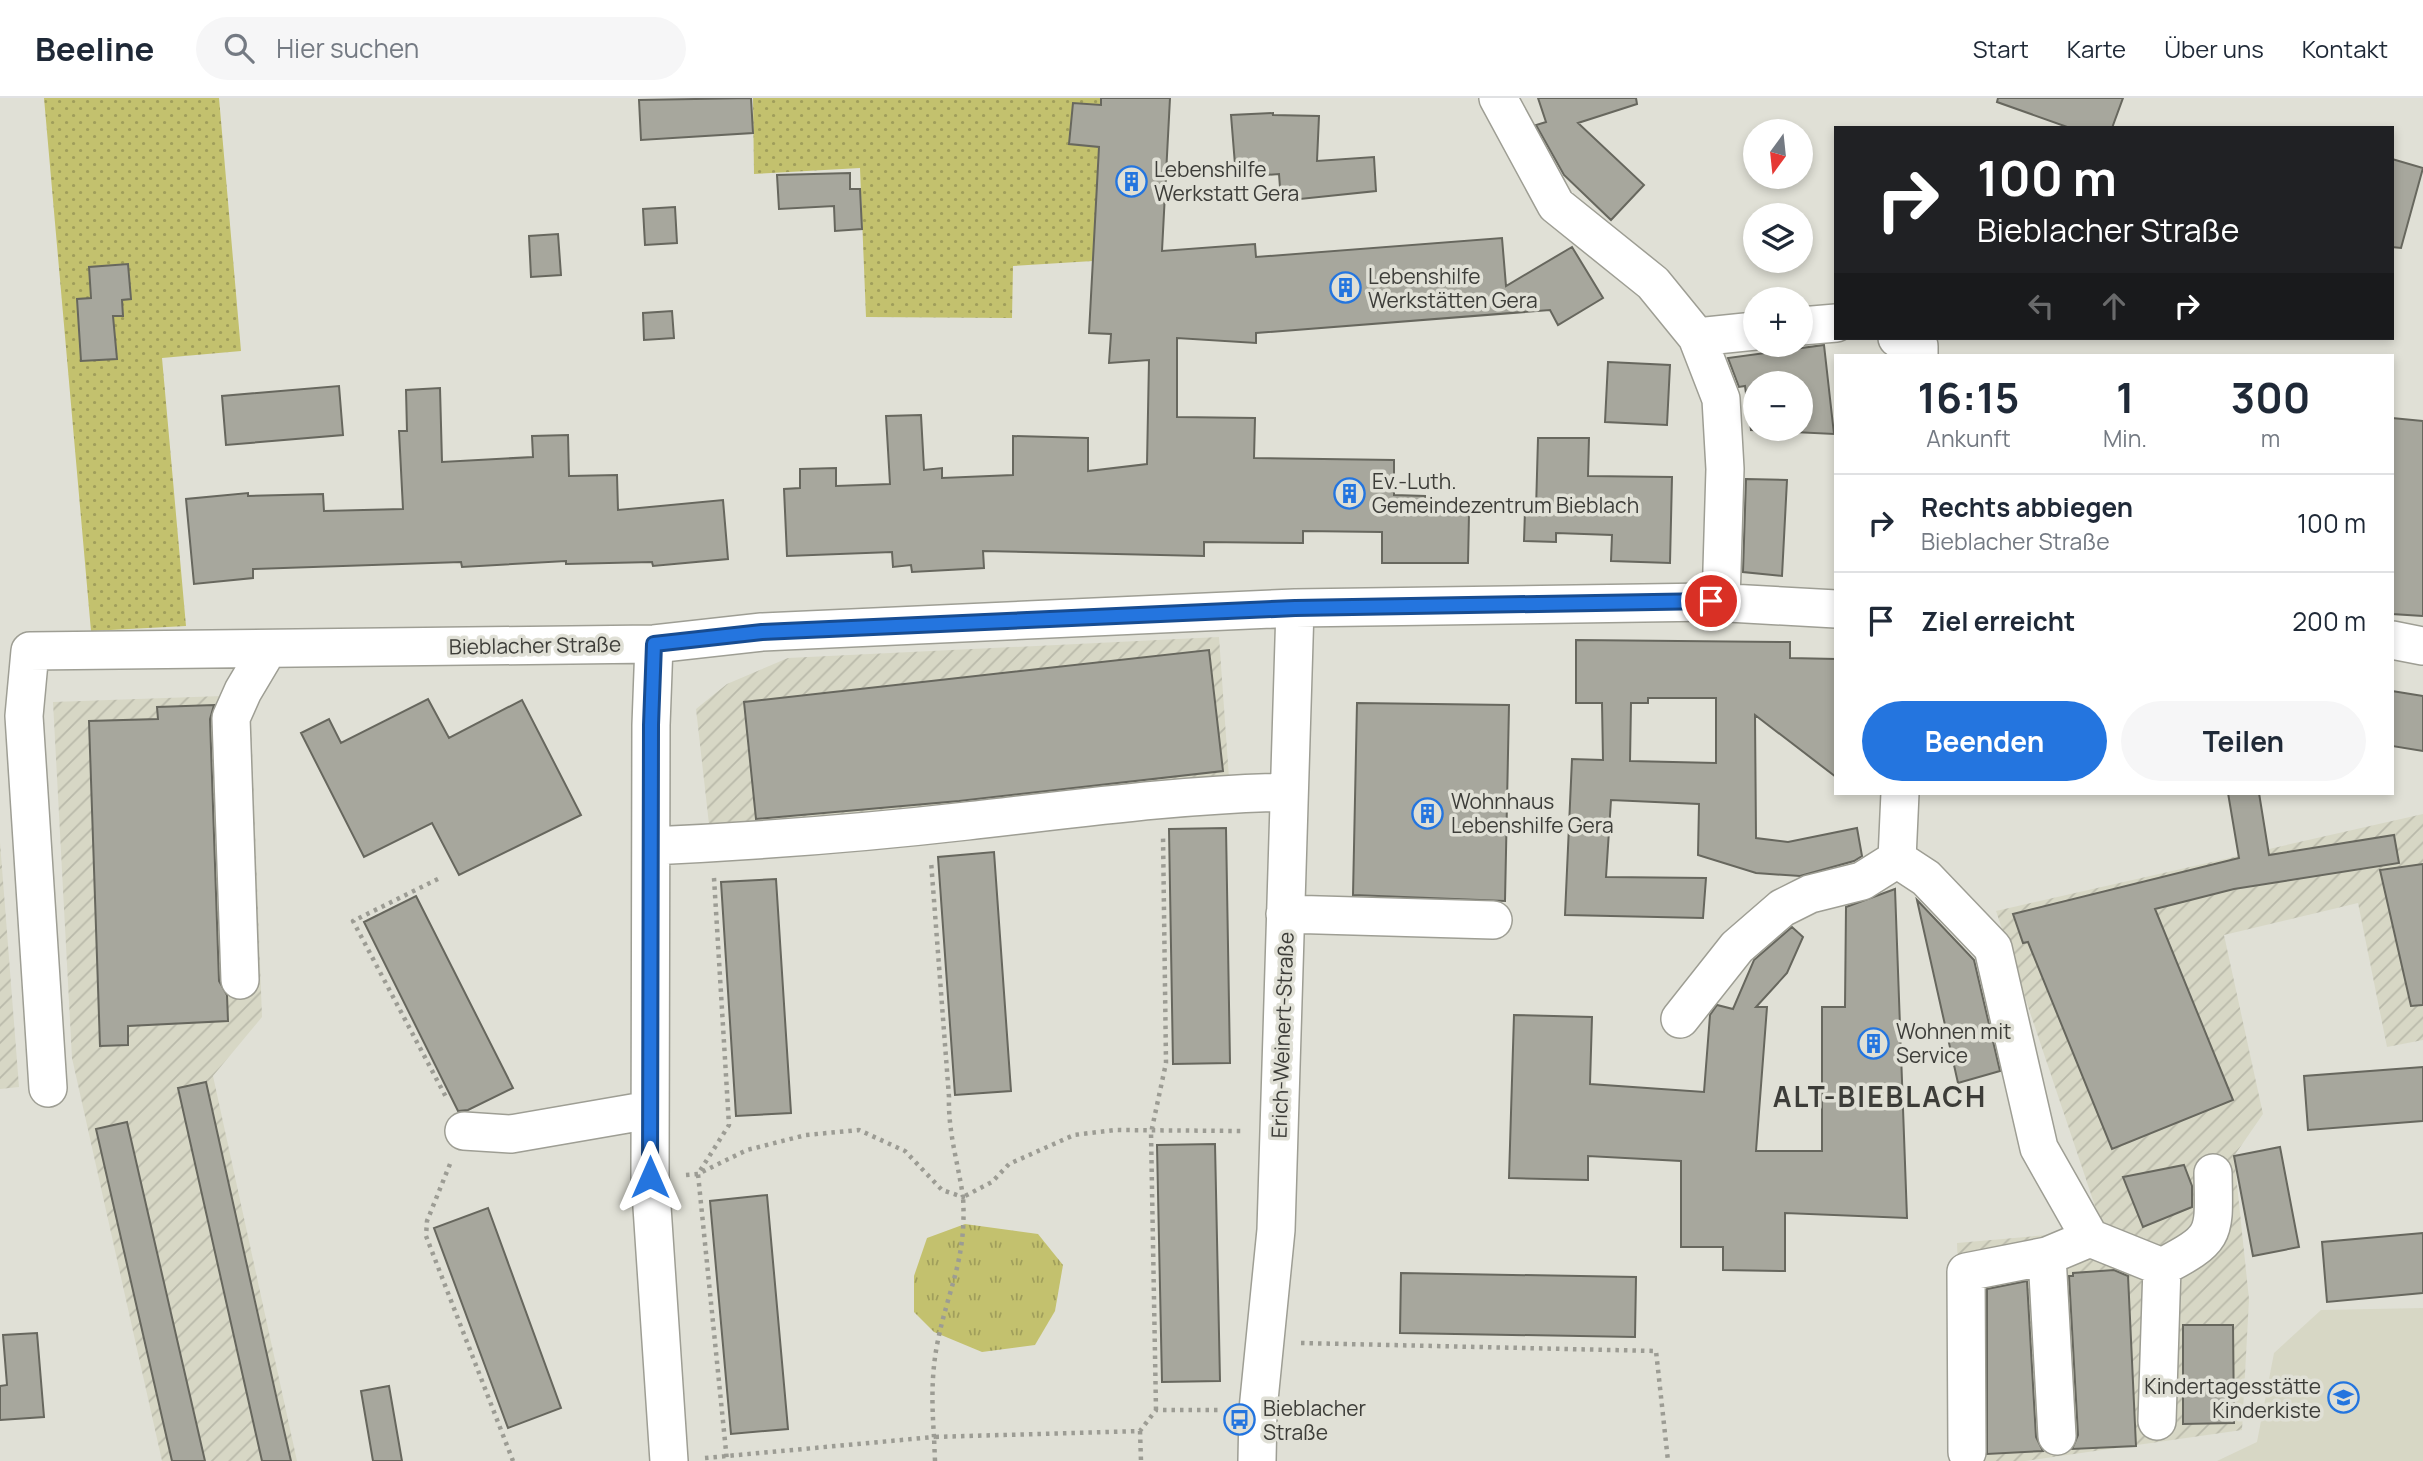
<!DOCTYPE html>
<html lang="de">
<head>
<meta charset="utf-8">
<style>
  :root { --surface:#fff; --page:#f6f6f7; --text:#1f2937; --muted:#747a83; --line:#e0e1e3; --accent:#2475df }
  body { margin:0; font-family:Manrope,sans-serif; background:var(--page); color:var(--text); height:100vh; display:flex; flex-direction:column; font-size:26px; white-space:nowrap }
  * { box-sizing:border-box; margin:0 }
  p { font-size:23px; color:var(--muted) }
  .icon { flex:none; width:38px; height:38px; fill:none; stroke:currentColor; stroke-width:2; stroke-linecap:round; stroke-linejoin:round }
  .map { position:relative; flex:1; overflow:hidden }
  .details { position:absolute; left:1834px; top:256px; width:560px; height:441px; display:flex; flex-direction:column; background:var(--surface); border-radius:0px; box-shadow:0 4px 10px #0003 }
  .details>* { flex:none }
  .top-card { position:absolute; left:1834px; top:28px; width:560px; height:214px; border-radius:0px; box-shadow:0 4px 10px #0003; background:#202124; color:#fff; overflow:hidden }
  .needle { width:46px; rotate:195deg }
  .buttons { position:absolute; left:1743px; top:21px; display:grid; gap:14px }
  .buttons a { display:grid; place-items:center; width:70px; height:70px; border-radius:50%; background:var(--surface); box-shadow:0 4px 10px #0003; font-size:35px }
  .pin { position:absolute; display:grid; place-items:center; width:60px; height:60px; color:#fff; margin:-30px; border:4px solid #fff; border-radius:50%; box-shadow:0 2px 7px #0007 }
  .me { position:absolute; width:77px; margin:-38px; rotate:0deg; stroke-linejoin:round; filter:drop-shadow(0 0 5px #0008) }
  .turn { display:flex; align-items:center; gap:24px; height:147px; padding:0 28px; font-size:32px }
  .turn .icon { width:91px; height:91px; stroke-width:2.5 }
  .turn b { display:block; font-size:49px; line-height:60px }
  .lanes { display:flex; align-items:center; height:66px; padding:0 28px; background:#0003; justify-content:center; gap:35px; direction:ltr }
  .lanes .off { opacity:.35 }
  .eta { display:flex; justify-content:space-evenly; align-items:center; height:119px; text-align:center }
  .eta b { font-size:42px; font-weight:700; line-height:49px }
  .action { display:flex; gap:14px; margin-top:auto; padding:14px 28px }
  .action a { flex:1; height:80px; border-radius:42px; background:var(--accent); color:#fff; font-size:28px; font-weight:700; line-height:80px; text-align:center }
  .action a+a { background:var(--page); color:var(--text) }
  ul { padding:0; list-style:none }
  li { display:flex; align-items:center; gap:21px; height:98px; padding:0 28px; border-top:2px solid var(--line) }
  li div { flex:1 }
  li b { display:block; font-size:26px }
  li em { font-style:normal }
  header { display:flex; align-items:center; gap:42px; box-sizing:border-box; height:98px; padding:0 35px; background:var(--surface); border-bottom:2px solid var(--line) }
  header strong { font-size:33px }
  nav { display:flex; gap:38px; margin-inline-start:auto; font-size:24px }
  .search { width:490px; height:63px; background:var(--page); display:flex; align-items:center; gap:18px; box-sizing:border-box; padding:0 24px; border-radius:38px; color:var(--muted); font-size:26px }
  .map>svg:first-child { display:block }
  .built { fill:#d7d7c5 }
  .industrial { fill:url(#industrial-furrows) }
  .park { fill:url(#park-tufts) }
  .garden { fill:url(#garden-dots) }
  .building { fill:#a7a79d; stroke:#67675e; stroke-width:2; fill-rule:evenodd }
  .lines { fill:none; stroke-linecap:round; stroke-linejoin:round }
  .minor-casing { stroke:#9e9e94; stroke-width:40 }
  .path { stroke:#9c9c94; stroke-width:4.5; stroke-dasharray:3.5 5; stroke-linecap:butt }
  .minor { stroke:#fff; stroke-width:37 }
  .route-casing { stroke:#174c91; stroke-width:18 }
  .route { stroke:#2475df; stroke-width:12 }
  .labels { text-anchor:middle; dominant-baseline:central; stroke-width:7; stroke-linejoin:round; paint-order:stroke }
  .poi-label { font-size:21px; fill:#3d3d39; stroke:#e0e0d6; text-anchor:start }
  .street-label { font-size:21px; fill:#3d3d39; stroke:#e0e0d6 }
  .district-label { font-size:28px; font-weight:bold; letter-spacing:2px; fill:#3d3d39; stroke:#e0e0d6 }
</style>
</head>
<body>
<header>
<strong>Beeline</strong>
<div class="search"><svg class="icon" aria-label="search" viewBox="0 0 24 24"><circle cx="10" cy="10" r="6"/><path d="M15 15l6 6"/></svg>Hier suchen</div>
<nav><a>Start</a><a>Karte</a><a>Über uns</a><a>Kontakt</a></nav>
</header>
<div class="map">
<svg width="2423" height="1363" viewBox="0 0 2423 1363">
  <defs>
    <pattern id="industrial-furrows" width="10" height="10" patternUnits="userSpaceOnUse" patternTransform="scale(1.75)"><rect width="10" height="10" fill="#d7d7c5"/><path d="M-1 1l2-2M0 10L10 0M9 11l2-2" fill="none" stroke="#b9b9aa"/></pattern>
    <pattern id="park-tufts" width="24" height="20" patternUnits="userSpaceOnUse" patternTransform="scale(1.75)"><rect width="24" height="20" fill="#c3c16e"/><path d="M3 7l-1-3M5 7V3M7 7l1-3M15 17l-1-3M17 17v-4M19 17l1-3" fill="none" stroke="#a09e5b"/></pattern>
    <pattern id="garden-dots" width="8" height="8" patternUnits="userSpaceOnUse" patternTransform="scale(1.75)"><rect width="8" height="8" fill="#c3c16e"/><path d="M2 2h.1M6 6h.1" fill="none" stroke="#a09e5b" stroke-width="1.8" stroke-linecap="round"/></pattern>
  </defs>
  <rect width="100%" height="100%" fill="#e0e0d6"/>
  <path class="built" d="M 2423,1210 L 2423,1363 L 2217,1363 L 2257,1344 L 2274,1255 L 2321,1212 Z"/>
  <path class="industrial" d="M 1219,539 L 1229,680 L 710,735 L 696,611 L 727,586 L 788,560 Z
    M 250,597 L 262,919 L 213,978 L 297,1363 L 162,1363 L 72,960 L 53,604 Z
    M 2423,716 L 2423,942 L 2387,949 L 2358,805 L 2224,837 L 2263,1016 L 2234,1058 L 2249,1201 L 2242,1332 L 2025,1363 L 1965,1363 L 1957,1145 L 2103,1132 L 1996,813 Z
    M 0,744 L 19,989 L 0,991 Z"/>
  <path class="park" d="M 965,1126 L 1038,1136 L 1063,1167 L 1055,1213 L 1035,1247 L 982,1254 L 934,1234 L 914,1214 L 914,1178 L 927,1140 Z"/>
  <path class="garden" d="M 44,0 L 219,0 L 241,253 L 162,260 L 186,528 L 91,533 Z
    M 753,0 L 1101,0 L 1093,163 L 1013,168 L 1012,220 L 866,219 L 860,70 L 754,76 Z"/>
  <path class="building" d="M 751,0 L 753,35 L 641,42 L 639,2 Z
    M 1101,0 L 1170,0 L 1162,153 L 1255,146 L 1256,159 L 1502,140 L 1506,188 L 1572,149 L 1603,200 L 1558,227 L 1550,212 L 1256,235 L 1256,245 L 1177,240 L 1177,319 L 1255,320 L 1254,360 L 1394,362 L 1394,397 L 1425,398 L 1425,415 L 1469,416 L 1468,465 L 1382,465 L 1382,434 L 1303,433 L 1303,445 L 1204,444 L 1204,458 L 983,453 L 984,470 L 912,474 L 911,467 L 893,469 L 892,454 L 787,458 L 784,391 L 800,390 L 800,371 L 836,370 L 836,388 L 890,386 L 886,318 L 921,317 L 924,372 L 942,370 L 942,380 L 1013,377 L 1013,338 L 1088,340 L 1088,373 L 1147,366 L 1149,262 L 1109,265 L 1111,236 L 1089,235 L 1099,49 L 1069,46 L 1073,5 L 1101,7 Z
    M 1538,0 L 1636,0 L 1637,6 L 1578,25 L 1644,87 L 1611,122 L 1564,77 L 1536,27 L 1546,24 Z
    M 1998,0 L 2123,0 L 2112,30 L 2070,30 L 1997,4 Z
    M 1273,15 L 1273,17 L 1319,18 L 1317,63 L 1374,59 L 1376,93 L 1281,103 L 1279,76 L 1236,79 L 1231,17 Z
    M 2392,61 L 2423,70 L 2401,150 L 2392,149 Z
    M 850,75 L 850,91 L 860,91 L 862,131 L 835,133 L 834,108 L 779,111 L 777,77 Z
    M 675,109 L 677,145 L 645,147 L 643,111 Z
    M 558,136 L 561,177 L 531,179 L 529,138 Z
    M 128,166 L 131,201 L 122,202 L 123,218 L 113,218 L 117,261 L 81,263 L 77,201 L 91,200 L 89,169 Z
    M 672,213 L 674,240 L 644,242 L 643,215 Z
    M 1824,247 L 1834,336 L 1751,332 L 1745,288 L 1739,289 L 1728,260 ZM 1755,285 L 1801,285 L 1801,331 L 1755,331 Z
    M 1608,264 L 1670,267 L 1667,327 L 1605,324 Z
    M 339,288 L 343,337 L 226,347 L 222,298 Z
    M 440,290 L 442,364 L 533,359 L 532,338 L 568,337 L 569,378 L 617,377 L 618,412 L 723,402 L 728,461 L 653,468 L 652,464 L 566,466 L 566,463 L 462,469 L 461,464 L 253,471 L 253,480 L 194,486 L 186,401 L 248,395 L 248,398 L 323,396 L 324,413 L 403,411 L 399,333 L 407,333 L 406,292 Z
    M 2392,320 L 2423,323 L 2423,518 L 2392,516 Z
    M 1538,340 L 1589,340 L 1588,378 L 1672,379 L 1670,465 L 1611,463 L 1612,437 L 1556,435 L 1556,444 L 1524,443 L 1525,412 L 1536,412 Z
    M 1746,381 L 1787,382 L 1782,478 L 1743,474 Z
    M 1576,542 L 1790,544 L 1790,560 L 1836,561 L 1836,679 L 1755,617 L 1756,740 L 1788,744 L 1857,730 L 1862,758 L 1854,763 L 1800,778 L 1756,775 L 1698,757 L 1699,706 L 1611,702 L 1606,779 L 1706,780 L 1703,820 L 1565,817 L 1572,661 L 1603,662 L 1602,605 L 1576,605 ZM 1648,600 L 1716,600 L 1716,665 L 1630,663 L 1631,605 L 1648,605 Z
    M 1209,552 L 1223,673 L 959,703 L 756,721 L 744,604 Z
    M 2392,593 L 2423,598 L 2423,653 L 2392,648 Z
    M 428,601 L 449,640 L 522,602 L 581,717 L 459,777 L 432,725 L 364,759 L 301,635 L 329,621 L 341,645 Z
    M 1357,605 L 1509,607 L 1505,803 L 1353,797 Z
    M 214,607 L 210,621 L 219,883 L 227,897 L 228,923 L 128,928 L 128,947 L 100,948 L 89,623 L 158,621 L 157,609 Z
    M 2228,695 L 2259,695 L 2269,757 L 2394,737 L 2399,765 L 2234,791 L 2155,811 L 2233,1002 L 2112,1051 L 2028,844 L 2023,845 L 2013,816 L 2239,760 Z
    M 1226,730 L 1230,965 L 1173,966 L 1169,731 Z
    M 994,754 L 1011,993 L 955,997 L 938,759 Z
    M 2423,766 L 2423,907 L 2411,908 L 2380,772 Z
    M 776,781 L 791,1015 L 736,1018 L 721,784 Z
    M 1895,791 L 1907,1120 L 1785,1115 L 1785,1173 L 1723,1172 L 1723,1149 L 1681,1149 L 1681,1063 L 1588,1058 L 1588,1082 L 1509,1080 L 1514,917 L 1592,919 L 1590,986 L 1704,994 L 1710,917 L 1717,907 L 1733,911 L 1754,862 L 1792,829 L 1803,839 L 1787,875 L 1756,909 L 1767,909 L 1756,1053 L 1822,1053 L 1822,909 L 1845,909 L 1846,809 Z
    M 416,798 L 513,990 L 468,1012 L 458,1013 L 364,824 Z
    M 1917,802 L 1974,862 L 2000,973 L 1958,985 Z
    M 2423,969 L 2423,1023 L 2308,1032 L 2304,978 Z
    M 206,984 L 277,1302 L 291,1363 L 262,1363 L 178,990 Z
    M 127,1024 L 205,1363 L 172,1363 L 96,1031 Z
    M 1215,1046 L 1220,1283 L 1162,1284 L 1157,1047 Z
    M 2280,1049 L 2299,1149 L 2253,1158 L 2234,1058 Z
    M 2184,1067 L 2192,1088 L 2192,1109 L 2143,1129 L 2123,1079 Z
    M 767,1097 L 788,1331 L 731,1336 L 710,1103 Z
    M 488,1110 L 561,1310 L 508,1330 L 434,1130 Z
    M 2423,1135 L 2423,1195 L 2327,1204 L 2322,1144 Z
    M 2114,1172 L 2128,1178 L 2136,1348 L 2072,1351 L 2078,1337 L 2069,1178 L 2073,1178 L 2073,1175 Z
    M 1401,1175 L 1636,1179 L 1635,1239 L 1400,1235 Z
    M 2027,1183 L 2036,1339 L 2043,1353 L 1987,1356 L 1987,1191 Z
    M 2183,1227 L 2233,1227 L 2234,1325 L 2183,1326 Z
    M 37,1235 L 44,1319 L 0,1322 L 0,1288 L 7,1287 L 3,1237 Z
    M 389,1288 L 402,1363 L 373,1363 L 361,1293 Z"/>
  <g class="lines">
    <defs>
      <path id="minor" d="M 1498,0 L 1556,107 L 1653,185 L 1697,239 L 1721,301 L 1725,371 L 1721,504
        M 1801,228 L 1836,225
        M 1697,239 L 1755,233
        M 1897,240 L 1919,248 L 1919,257
        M 2392,542 L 2423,548
        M 654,546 L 651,627 L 650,1079 L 669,1363
        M 1900,695 L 1897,761 L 1926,780 L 1993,850 L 2039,1050 L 2090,1140
        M 651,748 C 756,743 862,735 967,723 C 1074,711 1181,696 1289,694
        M 1285,816 L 1493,822
        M 240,882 L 231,620 L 243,593 L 268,551
        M 1680,921 L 1737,849 L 1782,810 L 1810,796 L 1862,783 L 1897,761
        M 48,990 L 24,618 L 30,553 L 654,546 L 762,534 L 1295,510 L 1711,504 L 1836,511
        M 464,1033 L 511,1036 L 650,1012
        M 2047,1158 L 2057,1338
        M 2162,1169 C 2218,1140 2214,1137 2213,1075
        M 2157,1323 L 2162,1169
        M 1967,1354 L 1966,1174 L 2047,1158 L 2090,1140 L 2162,1169
        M 1257,1363 L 1258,1312 L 1276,1132 L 1295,510"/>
    </defs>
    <use href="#minor" class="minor-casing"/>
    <path class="path" d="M 714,780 L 729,1027 L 698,1076 L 727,1363
      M 438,781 L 353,823 L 447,1001
      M 450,1066 L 427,1123 L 426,1138 L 513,1363
      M 686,1077 L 698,1076 L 747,1052 L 806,1037 L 859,1032 L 905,1053 L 942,1092 L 963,1099 C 958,1064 948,1035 949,999 L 931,763
      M 1301,1245 L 1656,1253 L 1668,1363
      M 1156,1312 L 1151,1035 L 1166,965 L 1163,737
      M 1140,1333 L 1141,1363
      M 705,1360 L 934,1339 C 932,1308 931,1279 937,1247 C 948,1190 967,1162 963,1099 L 992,1084 L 1009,1066 L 1074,1037 L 1115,1032 L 1243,1033
      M 935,1363 L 934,1339 L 1140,1333 L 1156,1312 L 1222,1312"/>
    <use href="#minor" class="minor"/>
  </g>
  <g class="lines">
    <defs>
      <path id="route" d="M 650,1079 L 651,627 L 654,546 L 762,534 L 1295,510 L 1711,503"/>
    </defs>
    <use href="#route" class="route-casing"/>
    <use href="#route" class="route"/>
  </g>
  <defs>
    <symbol id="building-ring" viewBox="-11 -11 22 22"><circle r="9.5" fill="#e0e0d6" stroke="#2475df" stroke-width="1.5"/><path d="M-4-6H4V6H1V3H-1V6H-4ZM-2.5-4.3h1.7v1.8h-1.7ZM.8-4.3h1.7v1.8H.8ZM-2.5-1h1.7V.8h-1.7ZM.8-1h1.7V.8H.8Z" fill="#2475df"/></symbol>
    <symbol id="school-ring" viewBox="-11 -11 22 22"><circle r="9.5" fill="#e0e0d6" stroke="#2475df" stroke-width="1.5"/><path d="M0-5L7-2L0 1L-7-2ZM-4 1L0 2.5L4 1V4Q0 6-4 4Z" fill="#2475df"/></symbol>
    <symbol id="bus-ring" viewBox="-11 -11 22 22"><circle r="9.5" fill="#e0e0d6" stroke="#2475df" stroke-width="1.5"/><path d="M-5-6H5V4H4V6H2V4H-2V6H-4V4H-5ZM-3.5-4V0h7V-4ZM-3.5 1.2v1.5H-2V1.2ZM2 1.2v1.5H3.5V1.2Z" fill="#2475df"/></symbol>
  </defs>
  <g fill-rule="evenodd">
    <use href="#building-ring" x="1114" y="66" width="35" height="35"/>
    <use href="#building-ring" x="1328" y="172" width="35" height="35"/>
    <use href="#building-ring" x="1332" y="378" width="35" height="35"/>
    <use href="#building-ring" x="1410" y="698" width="35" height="35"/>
    <use href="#building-ring" x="1856" y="928" width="35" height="35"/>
    <use href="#school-ring" x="2326" y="1282" width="35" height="35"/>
    <use href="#bus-ring" x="1222" y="1304" width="35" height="35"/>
  </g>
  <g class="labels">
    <g class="poi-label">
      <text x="1154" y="71">Lebenshilfe<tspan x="1154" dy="24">Werkstatt Gera</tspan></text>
      <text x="1368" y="178">Lebenshilfe<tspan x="1368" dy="24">Werkstätten Gera</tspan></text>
      <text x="1372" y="383">Ev.-Luth.<tspan x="1372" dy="24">Gemeindezentrum Bieblach</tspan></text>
      <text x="1451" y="703">Wohnhaus<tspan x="1451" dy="24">Lebenshilfe Gera</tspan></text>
      <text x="1896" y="933">Wohnen mit<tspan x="1896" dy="24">Service</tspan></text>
      <text x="2321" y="1288" text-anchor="end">Kindertagesstätte<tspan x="2321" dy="24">Kinderkiste</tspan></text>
      <text x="1263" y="1310">Bieblacher<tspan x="1263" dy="24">Straße</tspan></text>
    </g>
    <g class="street-label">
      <text transform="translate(535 547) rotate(-1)">Bieblacher Straße</text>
      <text transform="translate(1282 937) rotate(-88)">Erich-Weinert-Straße</text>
    </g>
    <g class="district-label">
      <text x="1880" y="998">ALT-BIEBLACH</text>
    </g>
  </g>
</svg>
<div class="buttons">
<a><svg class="needle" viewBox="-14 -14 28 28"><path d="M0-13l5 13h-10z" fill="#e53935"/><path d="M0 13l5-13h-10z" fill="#747a83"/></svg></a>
<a><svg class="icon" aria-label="layers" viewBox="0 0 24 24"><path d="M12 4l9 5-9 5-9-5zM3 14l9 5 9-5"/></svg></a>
<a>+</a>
<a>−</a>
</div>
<div class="pin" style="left:1711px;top:503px;background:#d93025"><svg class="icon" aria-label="arrive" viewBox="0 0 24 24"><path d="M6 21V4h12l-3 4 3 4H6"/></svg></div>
<svg class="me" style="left:650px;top:1079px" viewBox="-20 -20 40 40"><path d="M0-17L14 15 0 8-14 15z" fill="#2475df" stroke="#fff" stroke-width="4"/></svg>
<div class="top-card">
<div class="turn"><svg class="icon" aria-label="right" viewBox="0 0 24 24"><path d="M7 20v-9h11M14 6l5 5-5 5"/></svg><div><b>100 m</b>Bieblacher Straße</div></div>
<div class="lanes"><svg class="icon off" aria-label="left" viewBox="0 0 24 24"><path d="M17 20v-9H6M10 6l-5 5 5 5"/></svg><svg class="icon off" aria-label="ahead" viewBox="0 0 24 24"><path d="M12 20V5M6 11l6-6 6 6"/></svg><svg class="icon" aria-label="right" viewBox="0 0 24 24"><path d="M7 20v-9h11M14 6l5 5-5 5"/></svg></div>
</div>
<section class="details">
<div class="eta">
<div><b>16:15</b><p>Ankunft</p></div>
<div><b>1</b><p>Min.</p></div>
<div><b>300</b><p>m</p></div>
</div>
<ul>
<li><svg class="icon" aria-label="right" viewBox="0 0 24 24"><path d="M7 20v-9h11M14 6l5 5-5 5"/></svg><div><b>Rechts abbiegen</b><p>Bieblacher Straße</p></div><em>100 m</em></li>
<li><svg class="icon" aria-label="arrive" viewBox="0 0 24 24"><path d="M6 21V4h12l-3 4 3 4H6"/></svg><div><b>Ziel erreicht</b></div><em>200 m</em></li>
</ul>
<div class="action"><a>Beenden</a><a>Teilen</a></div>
</section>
</div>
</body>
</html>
